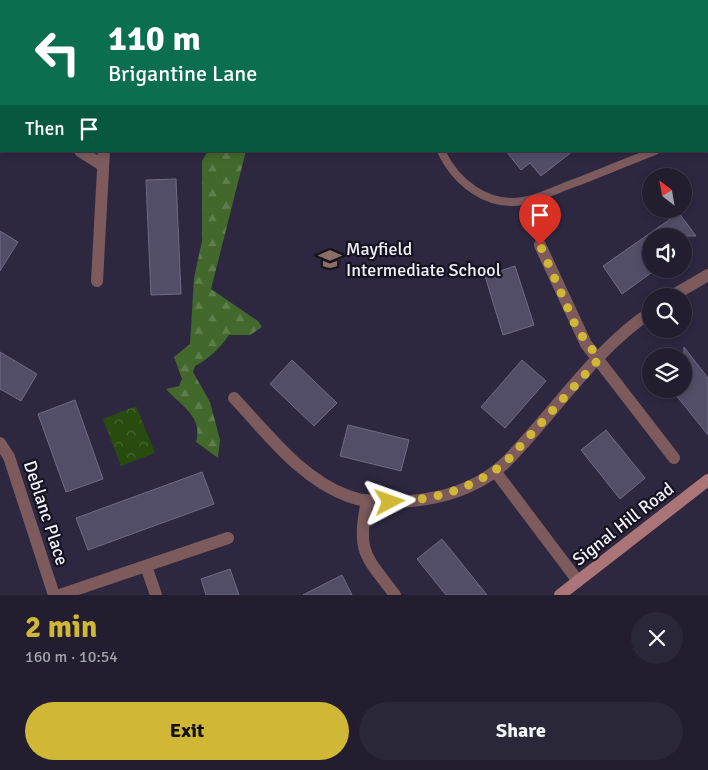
<!DOCTYPE html>
<html lang="en">
<head>
<meta charset="utf-8">
<style>
  :root { --surface:#221e30; --page:#2a2738; --text:#f1f3f6; --muted:#a2a2ab; --line:#3f3c4c; --accent:#d1b736 }
  body { margin:0; font-family:Signika,sans-serif; background:var(--page); color:var(--text); height:100vh; display:flex; flex-direction:column; font-size:19px; white-space:nowrap }
  * { box-sizing:border-box; margin:0 }
  p { font-size:16px; color:var(--muted) }
  .icon { flex:none; width:28px; height:28px; fill:none; stroke:currentColor; stroke-width:2; stroke-linecap:round; stroke-linejoin:round }
  .map { position:relative; height:595px; overflow:hidden }
  .panel { display:flex; flex-direction:column; background:var(--surface); flex:1 }
  .panel>* { flex:none }
  .banner { position:absolute; left:0px; top:0px; width:709px; height:152px; box-shadow:0 2px 8px #0003,0 0 0 1px var(--line); background:#0b6e4f; color:#fff; overflow:hidden }
  .needle { width:32px; rotate:329deg }
  .fabs { position:absolute; left:642px; top:168px; display:grid; gap:10px }
  .fabs a { display:grid; place-items:center; width:50px; height:50px; border-radius:50%; background:var(--surface); box-shadow:0 2px 8px #0003,0 0 0 1px var(--line); font-size:25px }
  .pin { position:absolute; display:grid; place-items:center; width:42px; height:42px; color:#fff; margin:-51px -21px; border-radius:50% 50% 50% 0; rotate:-45deg; box-shadow:0 0 5px #0007 }
  .pin .icon { rotate:45deg }
  .me { position:absolute; width:55px; margin:-28px; rotate:86deg; stroke-linejoin:round; filter:drop-shadow(0 0 4px #0008) }
  .turn { display:flex; align-items:center; gap:18px; height:105px; padding:0 25px; font-size:22px }
  .turn .icon { width:65px; height:65px; stroke-width:2.5 }
  .turn b { display:block; font-size:35px; line-height:42px }
  .then { display:flex; align-items:center; height:48px; padding:0 25px; background:#0003; gap:10px; font-size:19px }
  .round { display:grid; place-items:center; flex:none; width:52px; height:52px; border-radius:26px; background:var(--page) }
  .head { display:flex; align-items:center; justify-content:space-between; height:85px; padding:0 25px }
  h1 { font-size:30px; font-weight:700; line-height:38px; color:var(--accent) }
  .cta { display:flex; gap:10px; margin-top:auto; padding:10px 25px }
  .cta a { flex:1; height:58px; border-radius:30px; background:var(--accent); color:#111; font-size:20px; font-weight:700; line-height:58px; text-align:center }
  .cta a+a { background:var(--page); color:var(--text) }
  .map>svg:first-child { display:block }
  .forest { fill:url(#forest-firs) }
  .park { fill:url(#park-crowns) }
  .building { fill:#534e68; stroke:#6f6b86 }
  .lines { fill:none; stroke-linecap:round; stroke-linejoin:round }
  .lane { stroke:#7d5b5d; stroke-width:8 }
  .street { stroke:#7d5b5d; stroke-width:12 }
  .secondary { stroke:#ab7578; stroke-width:12 }
  .route { stroke:#d1b736; stroke-width:9; stroke-dasharray:0 16.2 }
  .labels { text-anchor:middle; dominant-baseline:central; stroke-width:4.5; stroke-linejoin:round; paint-order:stroke }
  .poi-label { font-size:18px; fill:#f1effe; stroke:#15131e; text-anchor:start }
  .street-label { font-size:18px; fill:#f1effe; stroke:#15131e }
</style>
</head>
<body>
<div class="map">
<svg width="708" height="595" viewBox="0 0 708 595">
  <defs>
    <pattern id="forest-firs" width="22" height="20" patternUnits="userSpaceOnUse" patternTransform="scale(1.25)"><rect width="22" height="20" fill="#42682b"/><path d="M5 1l3.5 6h-7zM16 11l3.5 6h-7z" fill="#5e7e4b"/></pattern>
    <pattern id="park-crowns" width="20" height="18" patternUnits="userSpaceOnUse" patternTransform="scale(1.25)"><rect width="20" height="18" fill="#284c0d"/><path d="M2 6a3 3 0 1 1 6 0M12 15a3 3 0 1 1 6 0" fill="none" stroke="#486631"/></pattern>
  </defs>
  <rect width="100%" height="100%" fill="#2d2840"/>
  <path class="forest" d="M 208,151 L 246,151 L 211,289 L 258,321 L 262,327 L 250,335 L 229,335 C 219,349 210,358 195,366 L 193,372 L 210,402 L 220,440 L 218,458 L 196,442 C 203,416 182,407 166,389 L 179,386 L 182,379 L 174,357 L 190,344 L 194,278 L 202,241 L 202,161 Z"/>
  <path class="park" d="M 136,406 L 155,453 L 121,466 L 103,419 Z"/>
  <path class="building" d="M 506,151 L 573,151 L 541,176 L 530,163 L 521,170 Z
    M 176,179 L 181,294 L 151,295 L 146,180 Z
    M 679,213 L 696,236 L 651,236 L 651,273 L 622,294 L 603,266 Z
    M 0,231 L 18,242 L 0,271 Z
    M 515,266 L 534,325 L 503,335 L 485,276 Z
    M 684,347 L 708,378 L 708,435 L 671,389 L 684,389 Z
    M 0,352 L 37,374 L 21,401 L 0,389 Z
    M 292,360 L 337,403 L 314,426 L 270,384 Z
    M 522,360 L 546,381 L 505,428 L 481,407 Z
    M 75,400 L 103,479 L 66,492 L 38,414 Z
    M 348,425 L 409,440 L 401,471 L 340,456 Z
    M 606,430 L 645,478 L 620,499 L 581,450 Z
    M 202,472 L 214,504 L 88,550 L 76,518 Z
    M 442,539 L 487,595 L 446,595 L 417,559 Z
    M 230,569 L 239,595 L 206,595 L 201,579 Z
    M 342,575 L 352,595 L 303,595 Z"/>
  <g class="lines">
    <path class="lane" d="M 407,0 L 407,1
      M 441,151 C 456,182 486,207 523,201 C 541,198 559,188 577,182 C 603,172 629,161 655,151"/>
    <path class="street" d="M 166,1 L 166,0
      M 0,138 L 1,138
      M 80,151 L 102,165
      M 540,245 L 586,344 L 674,458
      M 97,281 L 104,151
      M 672,296 L 708,275
      M 234,398 C 267,433 301,479 348,496 C 372,505 401,503 426,499 C 455,495 486,482 507,461 C 554,413 595,349 651,312
      M 0,443 L 9,457 L 54,595
      M 495,471 L 578,581
      M 367,500 C 357,553 364,554 395,595
      M 146,566 L 156,595
      M 60,595 L 228,538"/>
    <path class="secondary" d="M 560,595 L 708,480"/>
  </g>
  <g class="lines">
    <path class="route" d="M 390,502 C 434,500 471,490 506,462 L 599,359 L 577,329 L 540,245"/>
  </g>
  <defs>
    <symbol id="school-bare" viewBox="-9 -9 18 18"><path d="M0-5L7-2L0 1L-7-2ZM-4 1L0 2.5L4 1V4Q0 6-4 4Z" fill="#8d6e63" stroke="#15131e" stroke-width="2.5" paint-order="stroke"/></symbol>
  </defs>
  <g fill-rule="evenodd">
    <use href="#school-bare" x="314" y="243" width="32" height="32"/>
  </g>
  <g class="labels">
    <g class="poi-label">
      <text x="346" y="249">Mayfield<tspan x="346" dy="21">Intermediate School</tspan></text>
    </g>
    <g class="street-label">
      <text transform="translate(46 513) rotate(72)">Deblanc Place</text>
      <text transform="translate(623 524) rotate(-38)">Signal Hill Road</text>
    </g>
  </g>
</svg>
<div class="fabs">
<a><svg class="needle" viewBox="-14 -14 28 28"><path d="M0-13l5 13h-10z" fill="#e53935"/><path d="M0 13l5-13h-10z" fill="#a2a2ab"/></svg></a>
<a><svg class="icon" aria-label="sound" viewBox="0 0 24 24"><path d="M4 9h4l5-4v14l-5-4H4zM17 9q2 3 0 6"/></svg></a>
<a><svg class="icon" aria-label="search" viewBox="0 0 24 24"><circle cx="10" cy="10" r="6"/><path d="M15 15l6 6"/></svg></a>
<a><svg class="icon" aria-label="layers" viewBox="0 0 24 24"><path d="M12 4l9 5-9 5-9-5zM3 14l9 5 9-5"/></svg></a>
</div>
<div class="pin" style="left:540px;top:245px;background:#d93025"><svg class="icon" aria-label="arrive" viewBox="0 0 24 24"><path d="M6 21V4h12l-3 4 3 4H6"/></svg></div>
<svg class="me" style="left:390px;top:502px" viewBox="-20 -20 40 40"><path d="M0-17L14 15 0 8-14 15z" fill="#d1b736" stroke="#fff" stroke-width="4"/></svg>
<div class="banner">
<div class="turn"><svg class="icon" aria-label="left" viewBox="0 0 24 24"><path d="M17 20v-9H6M10 6l-5 5 5 5"/></svg><div><b>110 m</b>Brigantine Lane</div></div>
<div class="then">Then<svg class="icon" aria-label="arrive" viewBox="0 0 24 24"><path d="M6 21V4h12l-3 4 3 4H6"/></svg></div>
</div>
</div>
<section class="panel">
<div class="head"><div><h1>2 min</h1><p>160 m · 10:54</p></div><a class="round"><svg class="icon" aria-label="close" viewBox="0 0 24 24"><path d="M6 6l12 12M18 6L6 18"/></svg></a></div>
<div class="cta"><a>Exit</a><a>Share</a></div>
</section>
</body>
</html>
